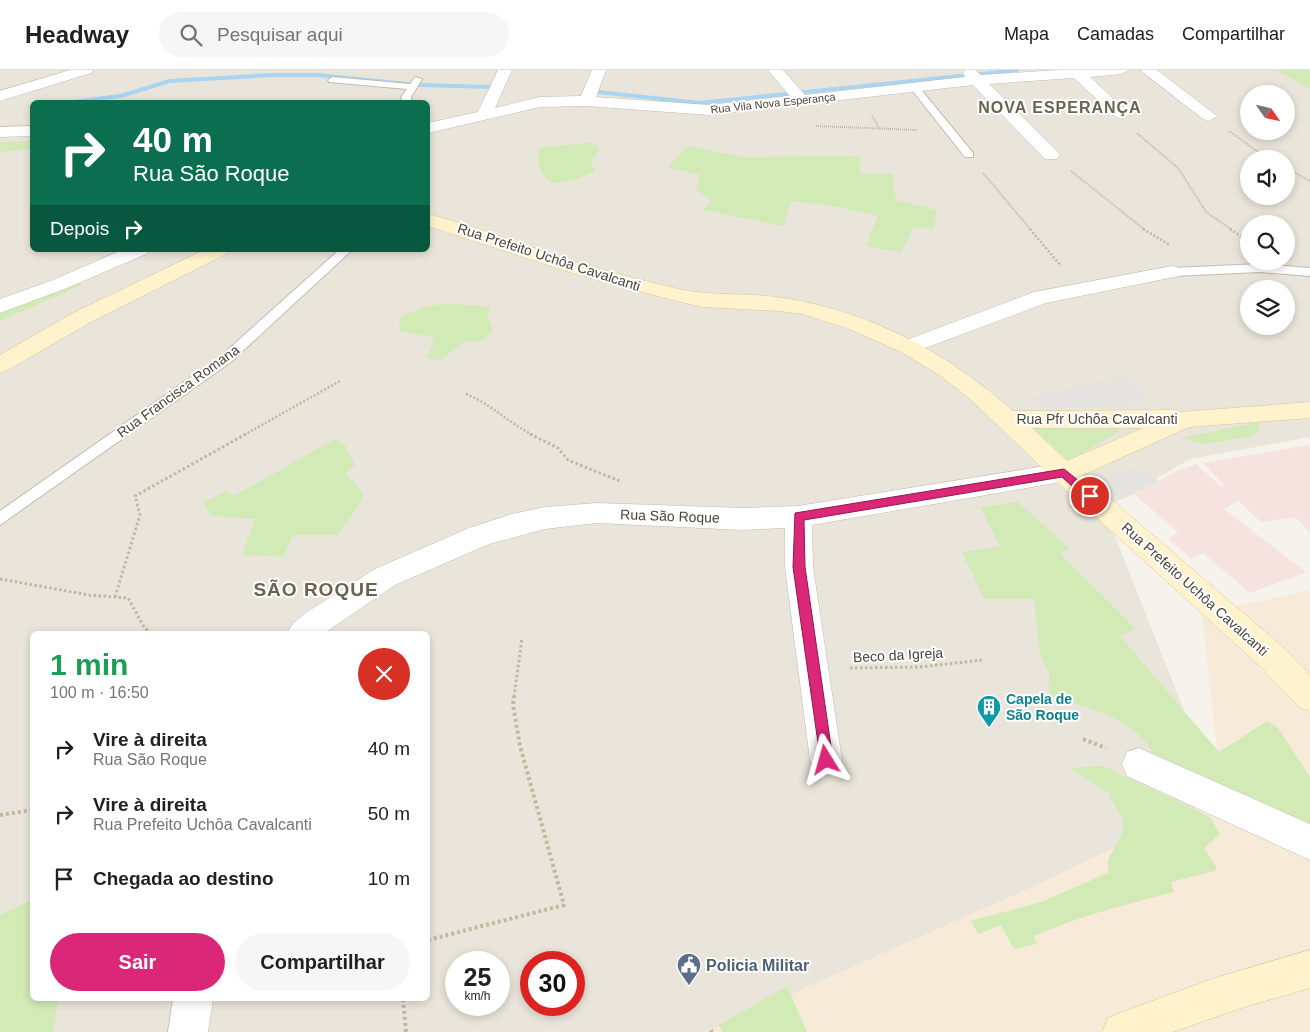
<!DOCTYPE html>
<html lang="pt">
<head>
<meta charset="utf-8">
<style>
  :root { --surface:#fff; --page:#f6f6f6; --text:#202124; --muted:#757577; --line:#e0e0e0; --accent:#db2777 }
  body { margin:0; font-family:Helvetica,sans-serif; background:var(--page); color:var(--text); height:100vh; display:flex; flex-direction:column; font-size:19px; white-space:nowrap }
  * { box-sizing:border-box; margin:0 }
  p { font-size:16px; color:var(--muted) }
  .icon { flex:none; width:28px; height:28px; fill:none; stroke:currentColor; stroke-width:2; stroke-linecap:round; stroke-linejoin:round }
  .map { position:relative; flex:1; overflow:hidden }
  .sheet { position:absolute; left:30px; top:561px; width:400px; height:370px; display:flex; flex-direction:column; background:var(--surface); border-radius:8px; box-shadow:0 2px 8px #0003 }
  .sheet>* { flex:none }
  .hud { position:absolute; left:30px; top:30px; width:400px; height:152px; border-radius:8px; box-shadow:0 2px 8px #0003; background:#0b6e4f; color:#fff; overflow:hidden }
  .needle { width:32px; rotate:124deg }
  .tools { position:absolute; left:1240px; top:15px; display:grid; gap:10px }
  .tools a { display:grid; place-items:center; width:55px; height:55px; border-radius:50%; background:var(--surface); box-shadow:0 2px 8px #0003; font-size:25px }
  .speed { position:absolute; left:445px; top:881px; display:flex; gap:10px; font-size:25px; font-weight:700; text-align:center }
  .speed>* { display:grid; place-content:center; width:65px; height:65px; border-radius:50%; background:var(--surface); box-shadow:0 2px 8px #0003; line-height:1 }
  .speed small { font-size:12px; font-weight:400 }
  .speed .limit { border:8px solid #d22; background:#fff; color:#111 }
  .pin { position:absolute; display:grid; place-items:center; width:42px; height:42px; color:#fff; margin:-21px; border:2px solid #fff; border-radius:50%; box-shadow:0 1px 5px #0007 }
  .me { position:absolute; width:55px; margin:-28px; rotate:352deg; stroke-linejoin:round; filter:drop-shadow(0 0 4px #0008) }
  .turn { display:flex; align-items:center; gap:18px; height:105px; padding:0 20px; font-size:22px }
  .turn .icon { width:65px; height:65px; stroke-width:2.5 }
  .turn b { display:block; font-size:35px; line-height:42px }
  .then { display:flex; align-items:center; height:48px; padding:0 20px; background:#0003; gap:10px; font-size:19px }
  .round { display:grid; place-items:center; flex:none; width:52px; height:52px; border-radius:26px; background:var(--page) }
  .overview { display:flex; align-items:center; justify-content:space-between; height:85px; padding:0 20px }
  h1 { font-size:30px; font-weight:700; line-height:38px; color:#1e9e55 }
  .primary-button { display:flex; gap:10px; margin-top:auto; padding:10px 20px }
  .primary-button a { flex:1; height:58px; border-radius:30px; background:var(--accent); color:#fff; font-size:20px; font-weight:700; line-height:58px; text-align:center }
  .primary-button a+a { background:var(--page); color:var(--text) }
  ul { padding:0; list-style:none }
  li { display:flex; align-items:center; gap:15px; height:65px; padding:0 20px }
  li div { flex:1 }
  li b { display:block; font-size:19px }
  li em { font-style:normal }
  header { display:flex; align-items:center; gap:30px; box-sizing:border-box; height:70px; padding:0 25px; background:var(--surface); border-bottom:1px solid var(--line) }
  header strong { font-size:24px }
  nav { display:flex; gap:28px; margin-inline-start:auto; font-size:18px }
  .search { width:350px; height:45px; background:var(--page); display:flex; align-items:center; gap:12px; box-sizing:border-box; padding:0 18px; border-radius:28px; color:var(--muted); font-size:19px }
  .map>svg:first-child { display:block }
  .residential { fill:#eae5da; fill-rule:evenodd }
  .commercial { fill:#f7ead8 }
  .medical { fill:#f6e3e0 }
  .green { fill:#d2eab5 }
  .parking { fill:#e5e3e0 }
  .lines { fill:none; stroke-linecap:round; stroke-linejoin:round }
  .stream { fill:#a9d4f2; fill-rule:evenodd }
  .lane-casing { stroke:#c2bbae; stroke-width:2 }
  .street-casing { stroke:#c2bbae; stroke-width:1 }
  .secondary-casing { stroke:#d6c79b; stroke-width:1 }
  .path-far3 { stroke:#c4b79f; stroke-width:2; stroke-dasharray:1 1; stroke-linecap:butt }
  .path-far2 { stroke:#c4b79f; stroke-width:2.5; stroke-dasharray:2 2; stroke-linecap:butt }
  .path-far1 { stroke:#c4b79f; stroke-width:3; stroke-dasharray:2.5 2.5; stroke-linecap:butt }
  .path { stroke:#c4b79f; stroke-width:4; stroke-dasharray:3 3; stroke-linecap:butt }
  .lane { fill:#fff; fill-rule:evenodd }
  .street { fill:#fff; fill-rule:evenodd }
  .secondary { fill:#fff3cd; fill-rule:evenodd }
  .route { fill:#db2777; stroke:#8e194d }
  .labels { text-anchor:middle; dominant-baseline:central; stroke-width:4; stroke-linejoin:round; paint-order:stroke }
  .far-street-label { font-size:11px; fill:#4b4439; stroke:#fff }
  .street-label { font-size:14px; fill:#4b4439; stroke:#fff }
  .culture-label { font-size:14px; font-weight:bold; fill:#0d838f; stroke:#fff; text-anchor:start }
  .far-district-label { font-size:16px; font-weight:bold; letter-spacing:1px; fill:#6e6250; stroke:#fff }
  .near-service-label { font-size:16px; font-weight:bold; fill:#4e5e75; stroke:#fff; text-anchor:start }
  .district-label { font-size:19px; font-weight:bold; letter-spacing:1px; fill:#6e6250; stroke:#fff }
</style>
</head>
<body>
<header>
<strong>Headway</strong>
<div class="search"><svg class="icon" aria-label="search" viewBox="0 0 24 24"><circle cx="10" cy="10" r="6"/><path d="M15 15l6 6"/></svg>Pesquisar aqui</div>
<nav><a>Mapa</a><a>Camadas</a><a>Compartilhar</a></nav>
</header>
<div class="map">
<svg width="1310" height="962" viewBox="0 0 1310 962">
  <rect width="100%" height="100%" fill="#f6f3ec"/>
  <path class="residential" d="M 0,0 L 1310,0 L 1310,367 L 1190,389 L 1104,439 L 1219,728 L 1035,816 L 706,962 L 0,962 ZM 1249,24 L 1286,24 L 1286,61 L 1249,61 ZM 32,32 L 428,32 L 428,180 L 32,180 ZM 1249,89 L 1286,89 L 1286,126 L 1249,126 ZM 1249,154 L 1286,154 L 1286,191 L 1249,191 ZM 1249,219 L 1286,219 L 1286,256 L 1249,256 ZM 32,564 L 428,564 L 428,929 L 32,929 ZM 456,892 L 499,892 L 499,935 L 456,935 ZM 531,892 L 574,892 L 574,935 L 531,935 Z"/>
  <path class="commercial" d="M 1310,520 L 1310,962 L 706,962 L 1035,816 L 1222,725 L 1202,544 Z"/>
  <path class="medical" d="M 1310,375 L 1310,463 L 1295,447 L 1261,452 L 1238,431 L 1224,439 L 1306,502 L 1250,523 L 1203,483 L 1192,489 L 1168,469 L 1178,462 L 1134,424 L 1177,401 L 1196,394 L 1222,417 L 1225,416 L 1203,393 Z"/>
  <path class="green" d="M 1276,0 L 1310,0 L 1310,19 Z
    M 32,71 L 32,79 L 0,82 L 0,72 Z
    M 593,72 L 600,79 L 591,91 L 595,101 L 572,111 L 552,113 C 539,103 537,94 539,78 Z
    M 687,76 L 743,87 L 859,86 L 861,104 L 893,104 L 895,130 L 937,140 L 934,158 L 914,157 L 901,182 L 866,176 L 878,146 L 833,136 L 791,131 L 783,156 L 703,140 L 712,131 L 696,119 L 700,105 L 668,97 Z
    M 79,212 L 82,215 L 0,251 L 0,240 Z
    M 446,233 L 491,237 L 487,246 L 493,260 L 482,271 L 463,272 L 441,290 L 427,288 L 435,268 L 399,261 L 400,247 L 424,237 Z
    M 1260,352 L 1258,363 L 1249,367 L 1203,374 L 1181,368 Z
    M 1030,358 L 1122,360 L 1065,393 Z
    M 335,369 L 345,375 L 355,395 L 346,403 L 363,423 C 360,439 347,451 337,465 L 293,465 L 283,487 L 242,485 L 255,449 L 212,446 L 203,433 L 227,420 L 234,426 Z
    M 1018,432 L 1069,478 L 1060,484 L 1136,559 L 1120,566 L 1219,682 L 1267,651 L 1278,658 L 1310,707 L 1310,757 L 1154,687 C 1151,681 1148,674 1144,670 C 1123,646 1079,634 1050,626 L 1049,601 L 1040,585 L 1034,529 L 984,529 L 962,482 L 1000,476 L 980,437 Z
    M 1104,696 L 1210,747 L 1220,764 L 1204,778 L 1217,798 L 1214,801 L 1171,812 L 1174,822 C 1127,834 1079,846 1034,866 L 1037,874 L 1014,879 L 1001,855 L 978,864 L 971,851 L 1041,832 L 1108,803 C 1108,799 1108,795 1108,791 C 1112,777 1126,767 1123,751 C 1121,741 1112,735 1109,723 L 1070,698 Z
    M 32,830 L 32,929 L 58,929 L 53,962 L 0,962 L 0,845 Z
    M 787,916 L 807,962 L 722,962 L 719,955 Z"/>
  <path class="parking" d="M 1112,310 L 1134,310 L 1146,333 L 1041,338 L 1032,328 Z
    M 1142,398 L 1159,411 L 1123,429 L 1098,409 Z"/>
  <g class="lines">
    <path class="stream" d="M 999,0 L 1020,0 L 1017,2 L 700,35 L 598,24 L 595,22 L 598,20 L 700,31 Z
      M 271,3 L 317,3 L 418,13 L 492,15 L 495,17 L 492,19 L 418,17 L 317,7 L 271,7 L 170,13 L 121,28 L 84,32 L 70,32 L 73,30 L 120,24 L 169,9 Z"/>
    <defs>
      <path id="lane" d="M 332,7 L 410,14 L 415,7 L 422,9 L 411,27 L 411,32 L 403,32 L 401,27 L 407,19 L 329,12 L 328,10 Z
        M 912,16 L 918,16 L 973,83 L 973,87 L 965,87 L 912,20 Z
        M 339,180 L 352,180 L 231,292 L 0,455 L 0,441 L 221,286 Z
        M 1260,194 L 1310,198 L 1310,206 L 1260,202 L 1172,206 L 1166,202 L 1172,198 Z"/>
      <path id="street" d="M 70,0 L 93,0 L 91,3 L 0,31 L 0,21 Z
        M 498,0 L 512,0 L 495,38 L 540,27 L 581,26 L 592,0 L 606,0 L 596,27 L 709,35 L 790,26 L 768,0 L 783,0 L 805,25 L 965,7 L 963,3 L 965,0 L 975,0 L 981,5 L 1058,0 L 1129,0 L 1122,4 L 1090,7 L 1130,44 L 1122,49 L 1116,47 L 1074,8 L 989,14 L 1057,81 L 1060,85 L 1057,89 L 1045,89 L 973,15 L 709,45 L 587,36 L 540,37 L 428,63 L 428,53 L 478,42 Z
        M 1140,0 L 1157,0 L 1217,46 L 1209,51 L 1203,49 Z
        M 32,56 L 32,66 L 0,67 L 0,57 Z
        M 122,180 L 149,180 L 146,184 L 67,218 L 0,243 L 0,229 L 53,210 Z
        M 1172,196 L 1179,198 L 1182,202 L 1179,206 L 1046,233 L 909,284 L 901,282 L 898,277 L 901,272 L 1034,222 Z
        M 1064,393 L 1073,396 L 1077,403 L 1073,410 L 812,455 L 813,497 L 842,690 L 838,701 L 826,706 L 814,701 L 810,690 L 785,497 L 785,458 L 743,460 L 597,453 L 545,459 L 489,474 L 395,515 L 323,564 L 287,564 L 292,555 L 304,544 L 375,499 L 469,458 L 512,444 L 545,437 L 597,433 L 743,438 L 798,436 Z
        M 1139,678 L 1310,754 L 1310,790 L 1127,706 L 1122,694 L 1127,682 Z
        M 173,929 L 213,929 L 208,962 L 168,962 Z"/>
      <path id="secondary" d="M 428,144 C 482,158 533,179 586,195 C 615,203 645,211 674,218 C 710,227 747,222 783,228 C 870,241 948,283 1013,341 L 1174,340 L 1180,342 L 1310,332 L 1310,348 L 1189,357 L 1083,405 L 1284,578 L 1310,605 L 1310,642 L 1299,637 L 1262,598 L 1055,410 L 968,327 L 938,304 L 901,282 L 847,258 L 802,244 L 780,241 L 703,237 L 676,231 L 572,203 L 428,156 ZM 1032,358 L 1143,358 L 1067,391 Z
        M 204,180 L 229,180 L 226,184 L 89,253 L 8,300 L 0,303 L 0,285 L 73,243 Z
        M 1310,880 L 1310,918 L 1238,939 L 1173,962 L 1102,962 L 1108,948 L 1122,942 L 1215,908 Z"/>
    </defs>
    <use href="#lane" class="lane-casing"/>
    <use href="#street" class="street-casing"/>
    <use href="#secondary" class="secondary-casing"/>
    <path class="path-far3" d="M 872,46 L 880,59
      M 816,56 L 917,60
      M 1229,61 L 1268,89
      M 1137,63 L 1179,99 L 1206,142 L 1232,160
      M 1286,98 L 1310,111
      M 1071,101 L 1145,160
      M 983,103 L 1031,160"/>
    <path class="path-far2" d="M 1030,159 L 1061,196
      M 1143,159 L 1170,175
      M 1230,159 L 1249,172
      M 466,324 C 491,334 509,353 533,365
      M 244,365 L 340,311"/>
    <path class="path-far1" d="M 530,364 L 558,378 L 568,390 L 622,412
      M 0,509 L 89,525 L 128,528 L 144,557 L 151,564
      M 115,527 L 140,445 L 135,426 L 246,364
      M 850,598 L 920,597 L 982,590
      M 514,627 L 522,568"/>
    <path class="path" d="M 1083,669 L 1106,678
      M 0,745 L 32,740
      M 428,870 L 564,835 L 520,676 L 513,635 L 514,626
      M 403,929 L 406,962
      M 711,960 L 712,962"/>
    <use href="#lane" class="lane"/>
    <use href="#street" class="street"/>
    <use href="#secondary" class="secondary"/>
  </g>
  <path class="route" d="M 1064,399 L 1094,423 L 1094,429 L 1086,429 L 1062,407 L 804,450 L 805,497 L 833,690 L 831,694 L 826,696 L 821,694 L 793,497 L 795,443 Z"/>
  <defs>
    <symbol id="building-pin" viewBox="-11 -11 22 30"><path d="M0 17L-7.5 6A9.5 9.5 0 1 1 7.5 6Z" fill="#0f9aa8" stroke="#fff"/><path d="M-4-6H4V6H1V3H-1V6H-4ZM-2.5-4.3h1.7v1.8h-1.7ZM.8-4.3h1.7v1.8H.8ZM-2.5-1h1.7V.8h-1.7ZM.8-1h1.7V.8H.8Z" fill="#fff"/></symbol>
    <symbol id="civic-pin" viewBox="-11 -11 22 30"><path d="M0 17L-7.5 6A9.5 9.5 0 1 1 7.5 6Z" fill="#5c6f8a" stroke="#fff"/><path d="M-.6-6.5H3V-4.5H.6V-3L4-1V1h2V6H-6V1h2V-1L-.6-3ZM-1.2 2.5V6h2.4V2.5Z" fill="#fff"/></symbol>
  </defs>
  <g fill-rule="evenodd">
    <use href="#building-pin" x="975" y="623" width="28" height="38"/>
    <use href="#civic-pin" x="675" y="881" width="28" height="38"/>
  </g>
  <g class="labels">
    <g class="far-street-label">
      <text transform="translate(773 33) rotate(-6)">Rua Vila Nova Esperança</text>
    </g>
    <g class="street-label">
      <text transform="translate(549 187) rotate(18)">Rua Prefeito Uchôa Cavalcanti</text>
      <text transform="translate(178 321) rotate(-36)">Rua Francisca Romana</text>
      <text x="1097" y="349">Rua Pfr Uchôa Cavalcanti</text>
      <text transform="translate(670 446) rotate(2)">Rua São Roque</text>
      <text transform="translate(1195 519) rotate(42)">Rua Prefeito Uchôa Cavalcanti</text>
      <text transform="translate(898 585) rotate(-3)">Beco da Igreja</text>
    </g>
    <g class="culture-label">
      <text x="1006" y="629">Capela de<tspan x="1006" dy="16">São Roque</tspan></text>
    </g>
    <g class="far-district-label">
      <text x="1060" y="37">NOVA ESPERANÇA</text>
    </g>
    <g class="near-service-label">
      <text x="706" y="895">Policia Militar</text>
    </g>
    <g class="district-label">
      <text x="316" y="519">SÃO ROQUE</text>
    </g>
  </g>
</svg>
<div class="tools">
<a><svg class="needle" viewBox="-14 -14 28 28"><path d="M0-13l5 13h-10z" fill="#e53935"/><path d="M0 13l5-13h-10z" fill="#757577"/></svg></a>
<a><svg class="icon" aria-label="sound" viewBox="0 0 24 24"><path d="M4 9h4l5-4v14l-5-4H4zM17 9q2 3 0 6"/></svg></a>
<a><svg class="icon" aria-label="search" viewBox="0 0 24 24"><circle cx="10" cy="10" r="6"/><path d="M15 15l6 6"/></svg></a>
<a><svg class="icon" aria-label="layers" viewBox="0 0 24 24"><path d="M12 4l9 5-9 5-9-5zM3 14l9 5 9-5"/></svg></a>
</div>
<div class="speed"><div>25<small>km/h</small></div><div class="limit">30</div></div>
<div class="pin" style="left:1090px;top:426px;background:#d93025"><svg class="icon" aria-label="arrive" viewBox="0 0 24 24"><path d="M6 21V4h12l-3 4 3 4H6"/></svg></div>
<svg class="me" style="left:826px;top:690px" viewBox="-20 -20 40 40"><path d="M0-17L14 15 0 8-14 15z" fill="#db2777" stroke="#fff" stroke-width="4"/></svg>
<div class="hud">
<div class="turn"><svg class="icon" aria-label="right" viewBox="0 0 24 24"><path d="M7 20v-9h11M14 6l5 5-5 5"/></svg><div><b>40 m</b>Rua São Roque</div></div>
<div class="then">Depois<svg class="icon" aria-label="right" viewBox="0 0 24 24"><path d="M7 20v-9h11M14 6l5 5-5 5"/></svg></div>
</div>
<section class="sheet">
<div class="overview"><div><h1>1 min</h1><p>100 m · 16:50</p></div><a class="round" style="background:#d93025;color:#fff"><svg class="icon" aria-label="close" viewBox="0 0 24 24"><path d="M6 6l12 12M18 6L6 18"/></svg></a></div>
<ul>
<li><svg class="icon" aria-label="right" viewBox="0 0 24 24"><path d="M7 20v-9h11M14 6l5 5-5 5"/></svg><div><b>Vire à direita</b><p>Rua São Roque</p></div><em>40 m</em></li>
<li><svg class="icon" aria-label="right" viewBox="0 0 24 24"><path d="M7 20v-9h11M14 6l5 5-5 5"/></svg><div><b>Vire à direita</b><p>Rua Prefeito Uchôa Cavalcanti</p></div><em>50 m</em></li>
<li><svg class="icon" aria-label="arrive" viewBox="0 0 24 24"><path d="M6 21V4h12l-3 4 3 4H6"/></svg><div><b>Chegada ao destino</b></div><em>10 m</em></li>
</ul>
<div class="primary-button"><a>Sair</a><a>Compartilhar</a></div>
</section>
</div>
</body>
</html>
